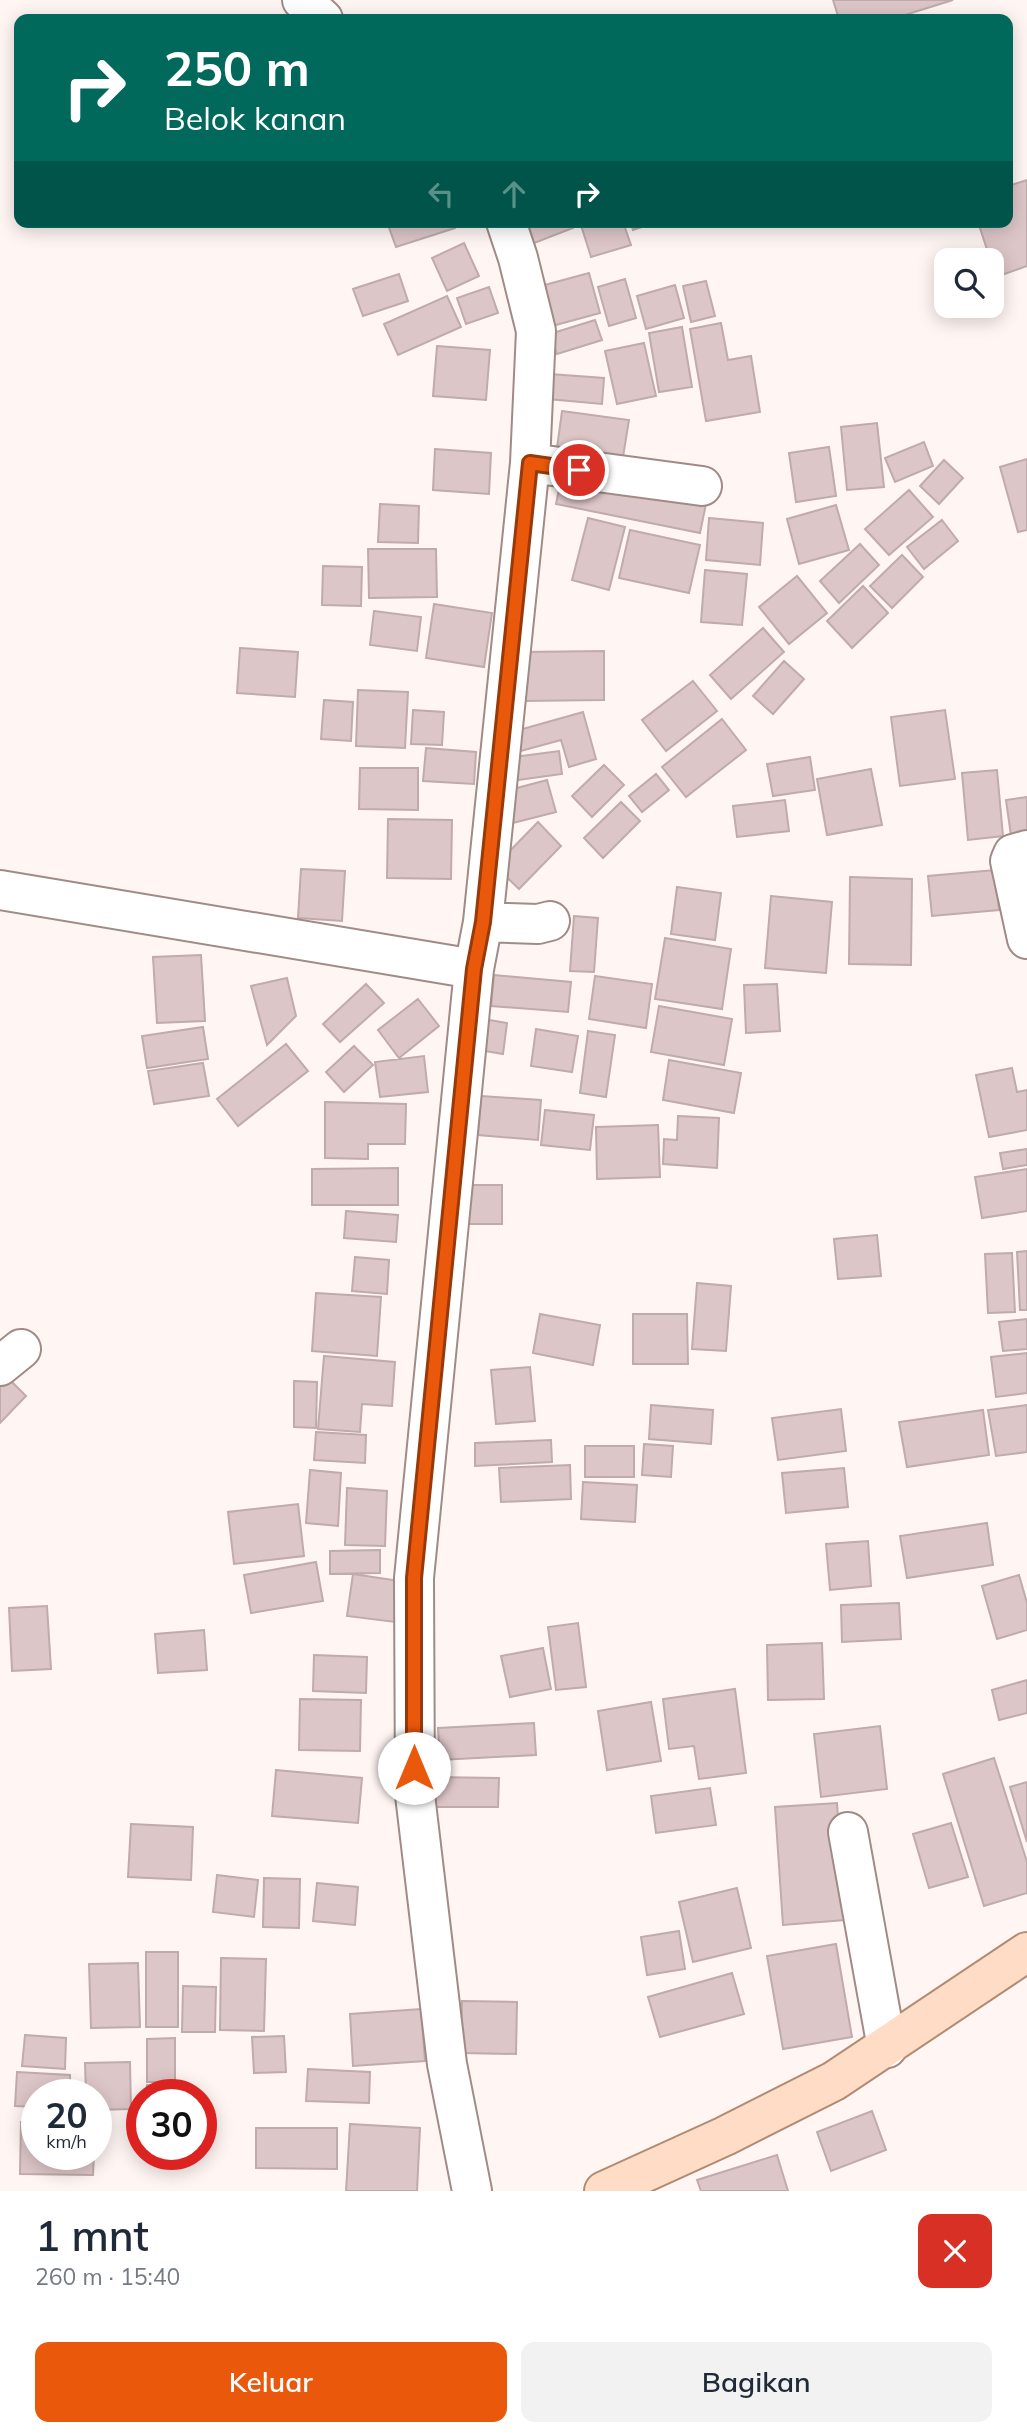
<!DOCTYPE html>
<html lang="id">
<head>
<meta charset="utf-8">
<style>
  :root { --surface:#fff; --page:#f2f2f3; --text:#1f2937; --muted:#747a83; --accent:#ea580c }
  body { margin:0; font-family:Mulish,sans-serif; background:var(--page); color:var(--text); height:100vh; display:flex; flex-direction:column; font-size:26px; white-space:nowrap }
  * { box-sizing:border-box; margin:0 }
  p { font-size:23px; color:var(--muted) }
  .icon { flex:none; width:38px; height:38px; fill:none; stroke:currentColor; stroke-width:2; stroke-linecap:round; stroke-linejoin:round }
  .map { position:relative; height:2191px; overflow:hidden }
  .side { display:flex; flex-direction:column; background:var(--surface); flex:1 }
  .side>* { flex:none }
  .banner { position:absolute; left:14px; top:14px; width:999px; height:214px; border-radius:14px; box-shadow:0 4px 18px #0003; background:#00695c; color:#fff; overflow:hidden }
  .fabs { position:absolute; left:934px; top:248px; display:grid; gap:14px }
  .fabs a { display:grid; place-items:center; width:70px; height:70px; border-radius:14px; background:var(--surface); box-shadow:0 4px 18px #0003; font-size:35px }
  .speed { position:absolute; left:21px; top:2079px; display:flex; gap:14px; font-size:35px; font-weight:700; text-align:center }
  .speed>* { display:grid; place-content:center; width:91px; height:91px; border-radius:50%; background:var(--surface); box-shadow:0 4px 18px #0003; line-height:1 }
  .speed small { font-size:18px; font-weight:400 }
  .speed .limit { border:10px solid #d22; background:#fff; color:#111 }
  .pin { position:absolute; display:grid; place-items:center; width:60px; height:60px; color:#fff; margin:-30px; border:4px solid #fff; border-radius:50%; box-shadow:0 2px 7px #0007 }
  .me { position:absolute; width:77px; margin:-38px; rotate:0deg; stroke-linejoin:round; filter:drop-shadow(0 0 5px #0008) }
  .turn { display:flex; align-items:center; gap:24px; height:147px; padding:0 35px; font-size:32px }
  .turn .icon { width:91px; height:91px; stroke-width:2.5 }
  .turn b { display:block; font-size:49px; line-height:60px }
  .lanes { display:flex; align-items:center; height:66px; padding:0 35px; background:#0003; justify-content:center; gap:35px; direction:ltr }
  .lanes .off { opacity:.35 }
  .round { display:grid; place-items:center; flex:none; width:74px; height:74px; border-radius:14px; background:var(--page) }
  .head { display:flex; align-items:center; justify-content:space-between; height:119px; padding:0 35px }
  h1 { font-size:42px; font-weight:600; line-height:52px }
  .button { display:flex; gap:14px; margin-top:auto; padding:14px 35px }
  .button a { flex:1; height:80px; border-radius:14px; background:var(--accent); color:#fff; font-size:28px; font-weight:600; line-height:80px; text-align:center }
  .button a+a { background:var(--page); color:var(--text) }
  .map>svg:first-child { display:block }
  .building { fill:#ddc6c8; stroke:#c0aaab; stroke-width:2 }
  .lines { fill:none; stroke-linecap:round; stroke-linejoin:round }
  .minor-casing { stroke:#a08b86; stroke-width:42 }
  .major-casing { stroke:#b38a72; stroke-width:42 }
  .minor { stroke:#fff; stroke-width:38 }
  .major { stroke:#fedcc5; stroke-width:38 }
  .route-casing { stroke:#983908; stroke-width:18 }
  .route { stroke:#ea580c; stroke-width:12 }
</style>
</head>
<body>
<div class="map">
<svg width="1027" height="2191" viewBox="0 0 1027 2191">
  <rect width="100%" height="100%" fill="#fff6f3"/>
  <path class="building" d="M 833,0 L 953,0 L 892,19 L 839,19 Z
    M 1027,180 L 1027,266 L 996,277 L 978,222 L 1008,222 L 1008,186 Z
    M 387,222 L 453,222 L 455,228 L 396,247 Z
    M 515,222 L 571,222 L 573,228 L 524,247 Z
    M 580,222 L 623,222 L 631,245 L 591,257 Z
    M 630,222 L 657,222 L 633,230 Z
    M 464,243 L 479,276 L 447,291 L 432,258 Z
    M 589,273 L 600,313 L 541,329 L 530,289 Z
    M 399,274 L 408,301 L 363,316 L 353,289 Z
    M 625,279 L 636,318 L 609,326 L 598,287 Z
    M 706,281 L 715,316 L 691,322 L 683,286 Z
    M 675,285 L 684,318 L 646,329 L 637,296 Z
    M 489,287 L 498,313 L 466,324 L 457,298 Z
    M 447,296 L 461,327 L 398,355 L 384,324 Z
    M 595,320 L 602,340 L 557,354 L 550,334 Z
    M 721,323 L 728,360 L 751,356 L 760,412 L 706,421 L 690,329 Z
    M 682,327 L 692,387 L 659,392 L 649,333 Z
    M 644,343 L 656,396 L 617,404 L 605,351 Z
    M 437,346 L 490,350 L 486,400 L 433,396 Z
    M 550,374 L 604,378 L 602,404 L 548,399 Z
    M 562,411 L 629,420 L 623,457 L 557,448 Z
    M 877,423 L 884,487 L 847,490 L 841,427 Z
    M 924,442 L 933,466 L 895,482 L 885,458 Z
    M 829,447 L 836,496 L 796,502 L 789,453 Z
    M 435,449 L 491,453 L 489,494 L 433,490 Z
    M 1027,459 L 1027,530 L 1018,532 L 1000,467 Z
    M 944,460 L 963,478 L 939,504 L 920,486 Z
    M 563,470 L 707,499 L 700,533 L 556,504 Z
    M 909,490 L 933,517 L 889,555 L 865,529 Z
    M 380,504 L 419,506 L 418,543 L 378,542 Z
    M 836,505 L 849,550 L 799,564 L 787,519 Z
    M 588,518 L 625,527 L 609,590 L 572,580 Z
    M 709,518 L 763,523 L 760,565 L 706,560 Z
    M 942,520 L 958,541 L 924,569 L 907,547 Z
    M 630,530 L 700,545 L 689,593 L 619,578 Z
    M 860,544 L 879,565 L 839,603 L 820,581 Z
    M 368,549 L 436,549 L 437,597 L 369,598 Z
    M 902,555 L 923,577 L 892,608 L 870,586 Z
    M 323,566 L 362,567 L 361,606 L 322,605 Z
    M 705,570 L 747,574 L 742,625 L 701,622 Z
    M 797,576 L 827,613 L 789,644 L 759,607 Z
    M 863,586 L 888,613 L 852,648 L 827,621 Z
    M 434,604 L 492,613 L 484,667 L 426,658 Z
    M 374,611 L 421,617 L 417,651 L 370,645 Z
    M 763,628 L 784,652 L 731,699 L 710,675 Z
    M 240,648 L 298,652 L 295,697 L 237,693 Z
    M 604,651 L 604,700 L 523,701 L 522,652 Z
    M 784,661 L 804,679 L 773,714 L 753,696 Z
    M 693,681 L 717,711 L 666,751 L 642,720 Z
    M 358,690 L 408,692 L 405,748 L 356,746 Z
    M 324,700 L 353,702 L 351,741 L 321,739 Z
    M 413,710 L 444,712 L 442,745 L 411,744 Z
    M 945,710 L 955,779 L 900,786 L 891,717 Z
    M 583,712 L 596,759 L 569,767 L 561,740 L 517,752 L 512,732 Z
    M 722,719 L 746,750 L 686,797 L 662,767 Z
    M 426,748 L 476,752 L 474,784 L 423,781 Z
    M 559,751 L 562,774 L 510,781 L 507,758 Z
    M 810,757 L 815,790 L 773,796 L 767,764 Z
    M 604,765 L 624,785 L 592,817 L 572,796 Z
    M 360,768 L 418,768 L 418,810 L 359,809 Z
    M 871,769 L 882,825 L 827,835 L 817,779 Z
    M 997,770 L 1003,836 L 968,840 L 962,773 Z
    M 656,774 L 669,790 L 642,812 L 629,796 Z
    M 547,780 L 556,812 L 509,824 L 502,792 Z
    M 1027,797 L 1027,834 L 1011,836 L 1006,800 Z
    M 785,800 L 789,831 L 737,837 L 733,806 Z
    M 621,802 L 640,821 L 603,858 L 584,838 Z
    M 388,819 L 452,820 L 451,879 L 387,878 Z
    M 538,822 L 561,846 L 519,889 L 495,866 Z
    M 301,869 L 345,871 L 342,921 L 298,918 Z
    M 995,870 L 999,910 L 932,916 L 928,876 Z
    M 850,877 L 912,879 L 911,965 L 849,964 Z
    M 677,887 L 721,893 L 715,940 L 671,934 Z
    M 771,896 L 832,902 L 826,973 L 765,968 Z
    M 574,916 L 598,918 L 594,972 L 570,971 Z
    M 665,938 L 731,949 L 722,1009 L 655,999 Z
    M 201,955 L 205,1021 L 157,1023 L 153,957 Z
    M 494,975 L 571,982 L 568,1012 L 491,1006 Z
    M 595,976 L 652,984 L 646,1028 L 589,1019 Z
    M 287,978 L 296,1016 L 267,1045 L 251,986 Z
    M 366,984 L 384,1003 L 340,1042 L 323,1024 Z
    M 777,984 L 780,1031 L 746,1033 L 744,985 Z
    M 418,999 L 439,1026 L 399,1058 L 378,1030 Z
    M 659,1006 L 732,1019 L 724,1065 L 651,1052 Z
    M 484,1019 L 507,1023 L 503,1054 L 479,1050 Z
    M 203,1027 L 208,1059 L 147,1068 L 142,1036 Z
    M 536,1029 L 578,1036 L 572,1072 L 531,1066 Z
    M 588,1031 L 615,1035 L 606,1097 L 580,1093 Z
    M 286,1044 L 308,1071 L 238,1126 L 217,1099 Z
    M 354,1046 L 373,1065 L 344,1092 L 326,1072 Z
    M 424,1056 L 428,1092 L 380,1097 L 375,1062 Z
    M 669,1060 L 741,1073 L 734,1113 L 663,1100 Z
    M 203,1063 L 209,1096 L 154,1104 L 148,1071 Z
    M 1012,1068 L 1017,1092 L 1027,1090 L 1027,1130 L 989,1137 L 976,1075 Z
    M 481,1096 L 541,1100 L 538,1140 L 478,1135 Z
    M 325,1102 L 406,1104 L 405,1144 L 368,1144 L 368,1159 L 325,1158 Z
    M 545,1110 L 594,1115 L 590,1150 L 541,1145 Z
    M 678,1116 L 719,1118 L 717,1168 L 663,1164 L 664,1139 L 677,1140 Z
    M 658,1125 L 660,1177 L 597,1179 L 596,1127 Z
    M 1027,1149 L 1027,1165 L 1003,1169 L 1000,1153 Z
    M 398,1168 L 398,1205 L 312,1205 L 312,1169 Z
    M 1027,1169 L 1027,1211 L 982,1218 L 975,1177 Z
    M 462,1185 L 502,1185 L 502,1224 L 462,1224 Z
    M 346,1211 L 398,1215 L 396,1242 L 344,1238 Z
    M 877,1235 L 881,1276 L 838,1279 L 834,1239 Z
    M 1027,1251 L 1027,1310 L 1020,1310 L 1017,1252 Z
    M 1012,1253 L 1015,1312 L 988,1313 L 985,1254 Z
    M 355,1257 L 389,1260 L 387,1294 L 352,1291 Z
    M 697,1283 L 731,1286 L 726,1351 L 692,1349 Z
    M 316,1293 L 381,1297 L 377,1356 L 312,1351 Z
    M 540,1314 L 600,1325 L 593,1365 L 533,1353 Z
    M 633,1314 L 687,1314 L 688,1364 L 633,1364 Z
    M 1027,1319 L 1027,1349 L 1003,1351 L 999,1322 Z
    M 1027,1353 L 1027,1393 L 996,1397 L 991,1357 Z
    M 324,1356 L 395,1362 L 392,1406 L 362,1404 L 360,1432 L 318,1429 Z
    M 530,1367 L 535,1421 L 496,1424 L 491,1370 Z
    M 8,1378 L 26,1396 L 0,1423 L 0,1386 Z
    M 294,1381 L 317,1382 L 316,1428 L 294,1427 Z
    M 651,1405 L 713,1410 L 711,1444 L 649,1439 Z
    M 1027,1405 L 1027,1452 L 996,1456 L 988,1410 Z
    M 841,1409 L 846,1451 L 778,1460 L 772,1418 Z
    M 983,1410 L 989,1455 L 907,1467 L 899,1422 Z
    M 316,1432 L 366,1435 L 365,1463 L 314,1460 Z
    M 551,1440 L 552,1462 L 475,1466 L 475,1443 Z
    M 644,1444 L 673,1446 L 671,1477 L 642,1475 Z
    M 585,1446 L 634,1446 L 634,1477 L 585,1477 Z
    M 570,1465 L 571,1499 L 501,1502 L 499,1468 Z
    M 844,1468 L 848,1507 L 786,1513 L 782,1473 Z
    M 310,1470 L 341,1473 L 338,1526 L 306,1523 Z
    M 583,1482 L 637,1485 L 635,1522 L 581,1519 Z
    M 347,1488 L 387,1491 L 385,1546 L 345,1545 Z
    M 298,1504 L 304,1556 L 234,1564 L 228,1512 Z
    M 987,1523 L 993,1565 L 907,1578 L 900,1536 Z
    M 868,1541 L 871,1586 L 830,1590 L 826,1544 Z
    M 380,1550 L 380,1573 L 330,1574 L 330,1551 Z
    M 316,1562 L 323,1601 L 251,1613 L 244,1575 Z
    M 353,1574 L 400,1581 L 395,1622 L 347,1616 Z
    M 1019,1575 L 1027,1603 L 1027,1630 L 997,1639 L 982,1586 Z
    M 899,1603 L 901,1639 L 842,1642 L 841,1605 Z
    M 47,1606 L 51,1669 L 12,1671 L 9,1608 Z
    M 578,1623 L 586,1687 L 556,1690 L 548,1627 Z
    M 204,1630 L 207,1670 L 158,1673 L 155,1634 Z
    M 822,1643 L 824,1699 L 768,1700 L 767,1645 Z
    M 543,1648 L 551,1689 L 510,1697 L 501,1656 Z
    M 314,1655 L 367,1657 L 366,1693 L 313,1691 Z
    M 1027,1680 L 1027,1713 L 999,1720 L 992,1690 Z
    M 735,1689 L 746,1773 L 699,1779 L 694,1746 L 669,1749 L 663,1699 Z
    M 300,1699 L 361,1700 L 360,1751 L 299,1750 Z
    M 651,1702 L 661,1761 L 607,1770 L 598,1711 Z
    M 534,1723 L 536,1755 L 440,1760 L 438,1728 Z
    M 880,1726 L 887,1789 L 821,1797 L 814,1734 Z
    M 994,1758 L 1027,1862 L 1027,1893 L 984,1906 L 943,1774 Z
    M 276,1770 L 362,1778 L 358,1823 L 272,1816 Z
    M 430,1777 L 499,1778 L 498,1807 L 430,1807 Z
    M 1027,1782 L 1027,1842 L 1010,1787 Z
    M 710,1788 L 716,1825 L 656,1833 L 651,1796 Z
    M 837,1803 L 845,1920 L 783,1925 L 775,1807 Z
    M 951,1823 L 968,1877 L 929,1888 L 913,1834 Z
    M 131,1824 L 193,1827 L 191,1880 L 128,1877 Z
    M 217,1875 L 258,1880 L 254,1917 L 213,1912 Z
    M 264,1878 L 300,1879 L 299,1928 L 263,1927 Z
    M 317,1883 L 358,1887 L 355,1925 L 313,1921 Z
    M 737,1888 L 751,1948 L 693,1962 L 679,1902 Z
    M 679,1931 L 685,1969 L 647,1975 L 641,1937 Z
    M 836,1944 L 852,2037 L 783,2049 L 767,1956 Z
    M 146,1952 L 178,1952 L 178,2027 L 146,2027 Z
    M 221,1958 L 266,1959 L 264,2031 L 220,2030 Z
    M 138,1963 L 140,2027 L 91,2028 L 89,1964 Z
    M 732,1973 L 744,2014 L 660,2037 L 648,1997 Z
    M 183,1986 L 216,1987 L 215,2032 L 182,2032 Z
    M 462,2001 L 517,2002 L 516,2054 L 461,2053 Z
    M 421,2009 L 425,2061 L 353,2066 L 350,2014 Z
    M 25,2035 L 66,2038 L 65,2069 L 22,2066 Z
    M 284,2036 L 286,2072 L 254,2073 L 252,2037 Z
    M 175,2038 L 175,2082 L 147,2082 L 147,2039 Z
    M 130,2062 L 131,2109 L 96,2110 L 96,2095 L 86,2095 L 85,2063 Z
    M 308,2069 L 370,2072 L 369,2103 L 306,2101 Z
    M 17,2072 L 70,2075 L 70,2095 L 37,2095 L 37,2107 L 15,2106 Z
    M 147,2085 L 195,2090 L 195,2095 L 146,2095 Z
    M 872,2111 L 886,2150 L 831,2171 L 817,2132 Z
    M 21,2122 L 37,2122 L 37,2154 L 94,2154 L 93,2175 L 20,2174 Z
    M 350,2124 L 420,2128 L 417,2191 L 346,2191 Z
    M 256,2128 L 337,2128 L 337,2169 L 256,2168 Z
    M 777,2155 L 788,2191 L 701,2191 L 697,2180 Z"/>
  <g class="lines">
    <defs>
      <path id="minor" d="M 302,0 L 323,19
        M 530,463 L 702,486
        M 1027,850 L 1013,854 L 1010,861 L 1027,939
        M 0,890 L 474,969
        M 483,922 L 538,924 L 550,921
        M 0,1366 L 21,1349
        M 848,1832 L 887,2048
        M 472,2191 L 447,2064 L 415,1795 L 414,1578 L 474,969 L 483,922 L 530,463 L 536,331 L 518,258 L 506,222"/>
      <path id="major" d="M 604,2191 L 725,2136 L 834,2081 L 1027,1952"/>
    </defs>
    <use href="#minor" class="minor-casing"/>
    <use href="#major" class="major-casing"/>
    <use href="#minor" class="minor"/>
    <use href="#major" class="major"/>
  </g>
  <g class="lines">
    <defs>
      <path id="route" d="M 414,1768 L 414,1578 L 474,969 L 483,922 L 530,463 L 579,470"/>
    </defs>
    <use href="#route" class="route-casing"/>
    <use href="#route" class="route"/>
  </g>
</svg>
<div class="fabs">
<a><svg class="icon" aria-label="search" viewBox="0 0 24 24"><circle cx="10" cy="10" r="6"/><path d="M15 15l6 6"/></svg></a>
</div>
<div class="speed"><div>20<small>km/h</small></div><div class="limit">30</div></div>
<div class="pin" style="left:579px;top:470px;background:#d93025"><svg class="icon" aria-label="arrive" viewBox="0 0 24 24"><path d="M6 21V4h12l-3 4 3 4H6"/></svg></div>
<svg class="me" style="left:414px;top:1768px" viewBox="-20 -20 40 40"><circle r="19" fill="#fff"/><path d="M0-13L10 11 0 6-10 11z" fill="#ea580c"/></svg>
<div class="banner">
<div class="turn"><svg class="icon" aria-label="right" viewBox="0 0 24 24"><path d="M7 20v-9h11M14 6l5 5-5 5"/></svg><div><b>250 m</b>Belok kanan</div></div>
<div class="lanes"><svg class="icon off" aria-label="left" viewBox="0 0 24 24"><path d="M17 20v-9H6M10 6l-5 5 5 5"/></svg><svg class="icon off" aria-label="ahead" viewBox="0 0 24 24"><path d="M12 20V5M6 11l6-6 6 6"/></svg><svg class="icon" aria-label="right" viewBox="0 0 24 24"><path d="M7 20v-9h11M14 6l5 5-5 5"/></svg></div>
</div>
</div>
<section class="side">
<div class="head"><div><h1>1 mnt</h1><p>260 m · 15:40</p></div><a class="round" style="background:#d93025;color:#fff"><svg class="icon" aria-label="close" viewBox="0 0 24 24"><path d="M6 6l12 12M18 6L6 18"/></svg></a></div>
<div class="button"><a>Keluar</a><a>Bagikan</a></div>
</section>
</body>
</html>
